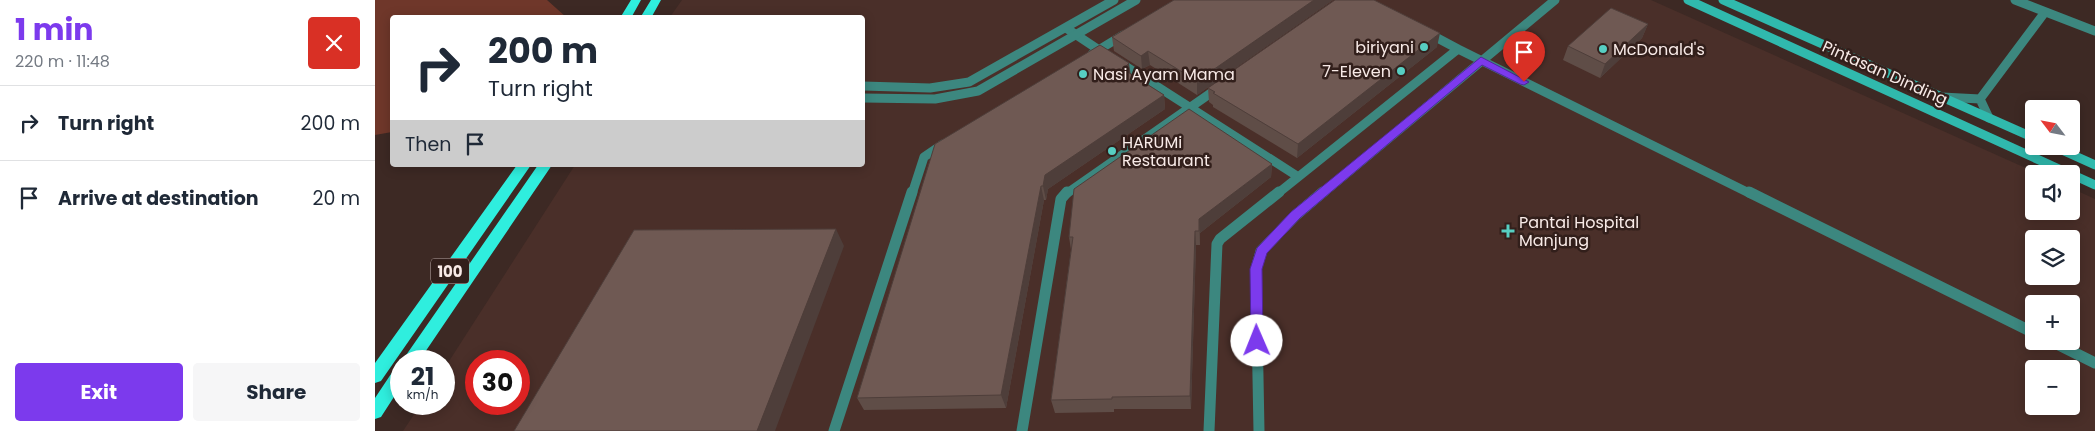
<!DOCTYPE html>
<html lang="en">
<head>
<meta charset="utf-8">
<style>
  :root { --surface:#fff; --page:#f6f6f7; --text:#1f2937; --muted:#747a83; --line:#e0e1e3; --accent:#7c3aed }
  body { margin:0; font-family:Poppins,sans-serif; background:var(--page); color:var(--text); height:100vh; display:flex; flex-direction:column; font-size:19px; white-space:nowrap }
  * { box-sizing:border-box; margin:0 }
  p { font-size:16px; color:var(--muted) }
  .icon { flex:none; width:28px; height:28px; fill:none; stroke:currentColor; stroke-width:2; stroke-linecap:round; stroke-linejoin:round }
  .map { position:relative; flex:1; overflow:hidden }
  .side { display:flex; flex-direction:column; background:var(--surface); width:375px }
  .side>* { flex:none }
  .hud { position:absolute; left:15px; top:15px; width:475px; height:152px; border-radius:5px; box-shadow:0 2px 12px #0003; background:#fff; color:var(--text); overflow:hidden }
  .needle { width:32px; rotate:302deg }
  .tools { position:absolute; left:1650px; top:100px; display:grid; gap:10px }
  .tools a { display:grid; place-items:center; width:55px; height:55px; border-radius:5px; background:var(--surface); box-shadow:0 2px 12px #0003; font-size:25px }
  .speed { position:absolute; left:15px; top:350px; display:flex; gap:10px; font-size:25px; font-weight:700; text-align:center }
  .speed>* { display:grid; place-content:center; width:65px; height:65px; border-radius:50%; background:var(--surface); box-shadow:0 2px 12px #0003; line-height:1 }
  .speed small { font-size:12px; font-weight:400 }
  .speed .limit { border:8px solid #d22; background:#fff; color:#111 }
  .pin { position:absolute; display:grid; place-items:center; width:42px; height:42px; color:#fff; margin:-51px -21px; border-radius:50% 50% 50% 0; rotate:-45deg; box-shadow:0 0 5px #0007 }
  .pin .icon { rotate:45deg }
  .me { position:absolute; width:55px; margin:-28px; rotate:359deg; stroke-linejoin:round; filter:drop-shadow(0 0 4px #0008) }
  .turn { display:flex; align-items:center; gap:18px; height:105px; padding:0 15px; font-size:22px }
  .turn .icon { width:65px; height:65px; stroke-width:2.5 }
  .turn b { display:block; font-size:35px; line-height:42px }
  .then { display:flex; align-items:center; height:48px; padding:0 15px; background:#0003; gap:10px; font-size:19px }
  .round { display:grid; place-items:center; flex:none; width:52px; height:52px; border-radius:5px; background:var(--page) }
  .summary { display:flex; align-items:center; justify-content:space-between; height:85px; padding:0 15px }
  h1 { font-size:30px; font-weight:700; line-height:38px; color:var(--accent) }
  .button { display:flex; gap:10px; margin-top:auto; padding:10px 15px }
  .button a { flex:1; height:58px; border-radius:5px; background:var(--accent); color:#fff; font-size:20px; font-weight:700; line-height:58px; text-align:center }
  .button a+a { background:var(--page); color:var(--text) }
  ul { padding:0; list-style:none }
  li { display:flex; align-items:center; gap:15px; height:75px; padding:0 15px; border-top:1px solid var(--line) }
  li div { flex:1 }
  li b { display:block; font-size:19px }
  li em { font-style:normal }
  main { display:flex; flex:1; min-height:0 }
  .map>svg:first-child { display:block }
  .built { fill:#4a2f29; fill-rule:evenodd }
  .green { fill:#6f372a }
  .lines { fill:none; stroke-linecap:round; stroke-linejoin:round }
  .minor-far1 { stroke:#3c877f; stroke-width:9 }
  .minor { stroke:#3c877f; stroke-width:11 }
  .tertiary { stroke:#3c877f; stroke-width:9 }
  .secondary { stroke:#30b9ad; stroke-width:9 }
  .trunk { fill:#2feede; fill-rule:evenodd }
  .wall { fill:#5f4d47 }
  .shaded-wall { fill:#4e3e3a }
  .building { fill:#6f5953; stroke:#4e3e3a }
  .route { fill:#7c3aed; stroke:#51269a }
  .poi-dot { fill:#57cec2; stroke:#321f1b; stroke-width:2 }
  .labels { text-anchor:middle; dominant-baseline:central; stroke-width:5; stroke-linejoin:round; paint-order:stroke }
  .shield { fill:#321f1b; stroke:#bdadaa; stroke-width:1 }
  .shield-label { font-size:15px; font-weight:bold; fill:#f8eae7 }
  .poi-label { font-size:16px; fill:#f8eae7; stroke:#321f1b; text-anchor:start }
  .street-label { font-size:16px; fill:#f8eae7; stroke:#321f1b }
</style>
</head>
<body>
<main>
<section class="side">
<div class="summary"><div><h1>1 min</h1><p>220 m · 11:48</p></div><a class="round" style="background:#d93025;color:#fff"><svg class="icon" aria-label="close" viewBox="0 0 24 24"><path d="M6 6l12 12M18 6L6 18"/></svg></a></div>
<ul>
<li><svg class="icon" aria-label="right" viewBox="0 0 24 24"><path d="M7 20v-9h11M14 6l5 5-5 5"/></svg><div><b>Turn right</b></div><em>200 m</em></li>
<li><svg class="icon" aria-label="arrive" viewBox="0 0 24 24"><path d="M6 21V4h12l-3 4 3 4H6"/></svg><div><b>Arrive at destination</b></div><em>20 m</em></li>
</ul>
<div class="button"><a>Exit</a><a>Share</a></div>
</section>
<div class="map">
<svg width="1720" height="431" viewBox="0 0 1720 431">
  <rect width="100%" height="100%" fill="#3d2924"/>
  <path class="built" d="M 307,0 L 1276,0 L 1664,174 L 1659,174 L 1659,211 L 1696,211 L 1696,188 L 1720,199 L 1720,431 L 28,431 L 46,404 L 69,404 L 69,369 L 200,165 L 488,165 L 488,18 L 295,17 ZM 1659,239 L 1696,239 L 1696,276 L 1659,276 ZM 1659,304 L 1696,304 L 1696,341 L 1659,341 ZM 101,361 L 144,361 L 144,404 L 101,404 ZM 1659,369 L 1696,369 L 1696,406 L 1659,406 Z"/>
  <path class="green" d="M 0,0 L 172,0 L 191,17 L 18,18 L 17,132 L 0,135 Z"/>
  <g class="lines">
    <path class="minor-far1" d="M 1640,0 L 1720,31
      M 691,28 L 727,52
      M 1083,49 L 1376,194
      M 717,54 L 748,35
      M 744,62 L 922,176
      M 1567,97 L 1605,99
      M 1605,99 L 1670,12
      M 1605,99 L 1614,118
      M 537,194 L 549,157 L 568,144
      M 691,194 L 843,88
      M 902,194 L 1083,49 L 1053,33
      M 947,194 L 1180,0"/>
    <path class="minor" d="M 1374,192 L 1659,333
      M 1676,341 L 1720,363
      M 459,431 L 537,192
      M 647,431 L 686,199 L 692,192
      M 834,431 L 842,244 L 845,239 L 904,192
      M 884,431 L 881,269 L 886,251 L 921,215 L 948,192"/>
    <path class="tertiary" d="M 488,86 L 555,88 L 594,82 L 739,0
      M 488,98 L 560,99 L 603,91 L 761,0"/>
    <path class="secondary" d="M 1313,0 L 1695,174
      M 1348,0 L 1659,138
      M 1678,146 L 1720,165
      M 1696,174 L 1720,185"/>
    <path class="trunk" d="M 256,0 L 266,0 L 256,18 L 245,18 Z
      M 276,0 L 286,0 L 276,18 L 265,18 Z
      M 142,165 L 156,165 L 6,381 L 0,383 L 0,363 Z
      M 163,165 L 177,165 L 44,361 L 27,361 Z
      M 26,366 L 26,386 L 6,417 L 0,419 L 0,398 L 20,368 Z"/>
  </g>
  <path class="wall" d="M 799,0 L 958,0 L 822,95 L 775,65 L 767,69 L 739,51 L 737,37 Z
    M 1273,24 L 1267,38 L 1225,78 L 1188,60 L 1193,46 Z
    M 1062,47 L 922,158 L 838,107 L 838,105 L 834,102 L 833,88 Z
    M 755,73 L 789,95 L 790,109 L 673,189 L 671,200 L 669,200 L 631,408 L 489,410 L 482,398 Z
    M 897,164 L 896,177 L 825,233 L 825,245 L 821,245 L 816,409 L 739,409 L 739,412 L 680,413 L 676,400 L 696,250 L 694,237 Z"/>
  <path class="shaded-wall" d="M 939,0 L 958,0 L 822,95 L 822,81 Z
    M 1273,24 L 1267,38 L 1225,78 L 1230,64 Z
    M 1065,33 L 1062,47 L 922,158 L 923,144 Z
    M 773,51 L 775,65 L 767,69 L 766,56 Z
    M 754,63 L 756,77 L 748,69 Z
    M 789,95 L 790,109 L 673,189 L 671,200 L 668,186 L 670,175 Z
    M 897,164 L 896,177 L 825,233 L 825,245 L 824,219 Z
    M 666,186 L 669,200 L 631,408 L 626,395 Z
    M 461,229 L 469,246 L 400,431 L 382,431 Z
    M 820,231 L 821,245 L 816,409 L 815,396 Z"/>
  <path class="building" d="M 799,0 L 939,0 L 822,81 L 773,51 L 766,56 L 737,37 Z
    M 960,0 L 999,0 L 1065,33 L 923,144 L 838,93 L 840,92 L 833,88 Z
    M 1236,8 L 1273,24 L 1230,64 L 1193,46 Z
    M 725,45 L 754,63 L 748,69 L 789,95 L 670,175 L 668,186 L 666,186 L 626,395 L 482,398 L 560,144 Z
    M 814,109 L 897,164 L 824,219 L 824,231 L 820,231 L 815,396 L 737,397 L 737,399 L 676,400 L 698,237 L 694,237 L 699,189 Z
    M 461,229 L 382,431 L 139,431 L 259,230 Z"/>
  <path class="route" d="M 1106,57 L 1154,82 L 1149,85 L 1145,84 L 1107,65 L 925,218 L 892,253 L 887,269 L 888,341 L 887,345 L 882,346 L 878,345 L 876,341 L 875,269 L 882,248 L 916,212 Z"/>
  <g class="poi-dot">
    <circle cx="1049" cy="47" r="5"/>
    <circle cx="1228" cy="49" r="5"/>
    <circle cx="1026" cy="71" r="5"/>
    <circle cx="708" cy="74" r="5"/>
    <circle cx="737" cy="151" r="5"/>
    <path d="M1130.5 223.5h5v5h5v5h-5v5h-5v-5h-5v-5h5z"/>
  </g>
  <g class="labels">
    <rect class="shield" x="56" y="258.5" width="38" height="25" rx="4"/>
    <g class="shield-label">
      <text x="75" y="271">100</text>
    </g>
    <g class="poi-label">
      <text x="1039" y="47" text-anchor="end">biriyani</text>
      <text x="1238" y="49">McDonald's</text>
      <text x="1016" y="71" text-anchor="end">7-Eleven</text>
      <text x="718" y="74">Nasi Ayam Mama</text>
      <text x="747" y="142">HARUMi<tspan x="747" dy="18">Restaurant</tspan></text>
      <text x="1144" y="222">Pantai Hospital<tspan x="1144" dy="18">Manjung</tspan></text>
    </g>
    <g class="street-label">
      <text transform="translate(1510 73) rotate(24)">Pintasan Dinding</text>
    </g>
  </g>
</svg>
<div class="tools">
<a><svg class="needle" viewBox="-14 -14 28 28"><path d="M0-13l5 13h-10z" fill="#e53935"/><path d="M0 13l5-13h-10z" fill="#747a83"/></svg></a>
<a><svg class="icon" aria-label="sound" viewBox="0 0 24 24"><path d="M4 9h4l5-4v14l-5-4H4zM17 9q2 3 0 6"/></svg></a>
<a><svg class="icon" aria-label="layers" viewBox="0 0 24 24"><path d="M12 4l9 5-9 5-9-5zM3 14l9 5 9-5"/></svg></a>
<a>+</a>
<a>−</a>
</div>
<div class="speed"><div>21<small>km/h</small></div><div class="limit">30</div></div>
<div class="pin" style="left:1149px;top:82px;background:#d93025"><svg class="icon" aria-label="arrive" viewBox="0 0 24 24"><path d="M6 21V4h12l-3 4 3 4H6"/></svg></div>
<svg class="me" style="left:882px;top:341px" viewBox="-20 -20 40 40"><circle r="19" fill="#fff"/><path d="M0-13L10 11 0 6-10 11z" fill="#7c3aed"/></svg>
<div class="hud">
<div class="turn"><svg class="icon" aria-label="right" viewBox="0 0 24 24"><path d="M7 20v-9h11M14 6l5 5-5 5"/></svg><div><b>200 m</b>Turn right</div></div>
<div class="then">Then<svg class="icon" aria-label="arrive" viewBox="0 0 24 24"><path d="M6 21V4h12l-3 4 3 4H6"/></svg></div>
</div>
</div>
</main>
</body>
</html>
